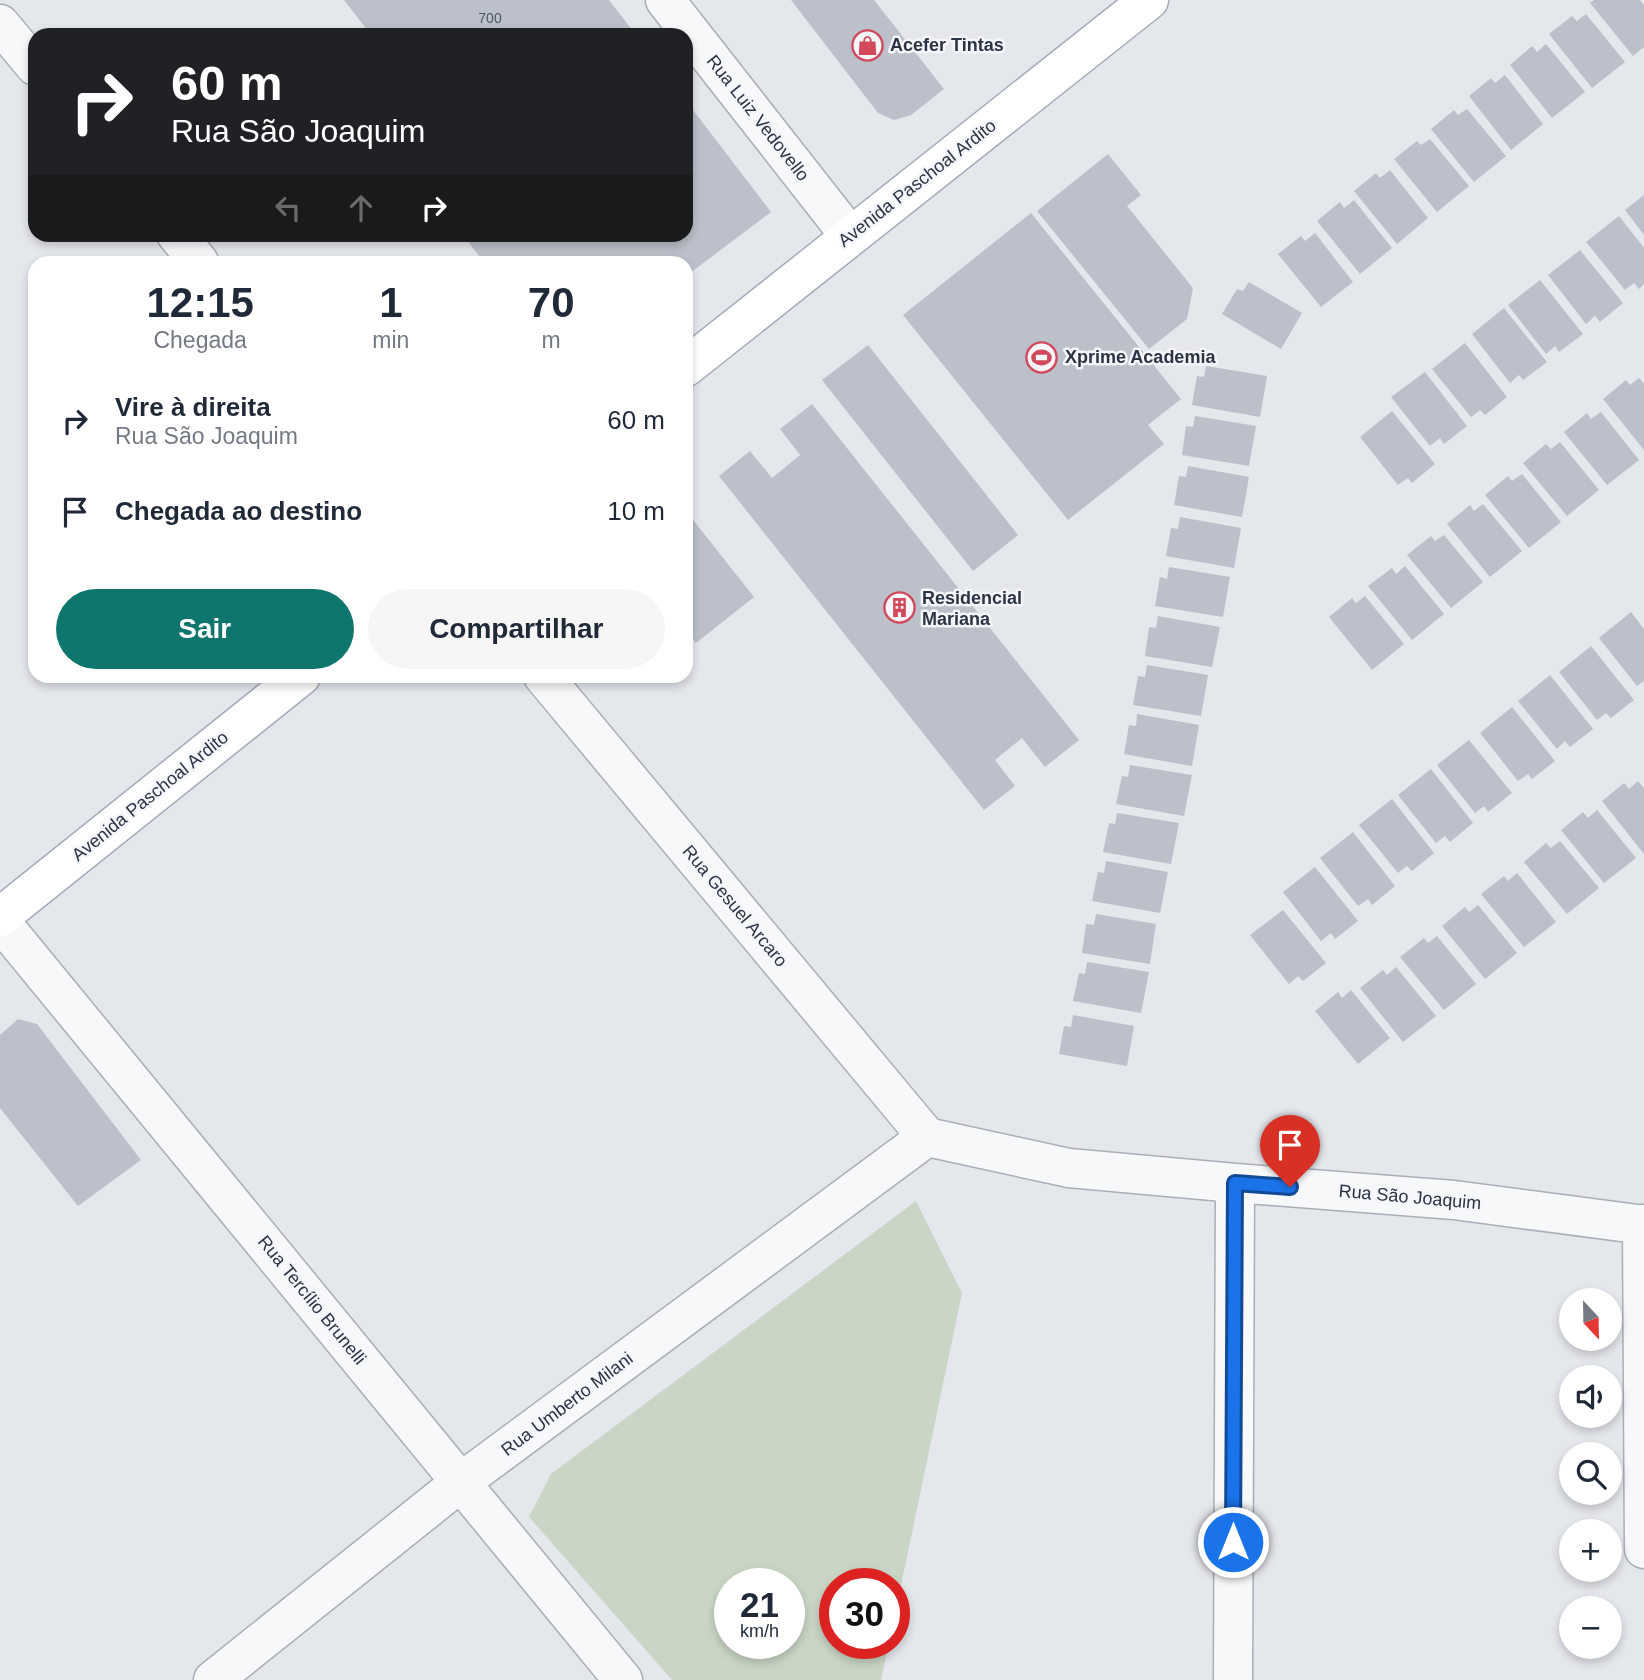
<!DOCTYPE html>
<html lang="pt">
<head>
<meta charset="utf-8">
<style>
  :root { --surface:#fff; --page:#f6f6f7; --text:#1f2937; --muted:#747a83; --accent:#0f766e }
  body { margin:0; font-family:Helvetica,sans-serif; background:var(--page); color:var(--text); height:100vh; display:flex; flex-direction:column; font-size:26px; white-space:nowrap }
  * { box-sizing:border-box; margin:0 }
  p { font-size:23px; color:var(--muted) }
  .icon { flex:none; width:38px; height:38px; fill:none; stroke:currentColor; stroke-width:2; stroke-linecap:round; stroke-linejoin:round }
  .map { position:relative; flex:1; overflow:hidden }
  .panel { position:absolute; left:28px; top:256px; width:665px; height:427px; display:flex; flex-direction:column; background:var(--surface); border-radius:21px; box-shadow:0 4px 10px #0003 }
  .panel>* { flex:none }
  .banner { position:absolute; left:28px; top:28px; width:665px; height:214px; border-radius:21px; box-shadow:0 4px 10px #0003; background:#202124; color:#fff; overflow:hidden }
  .needle { width:46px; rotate:158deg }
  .controls { position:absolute; left:1559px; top:1288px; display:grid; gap:14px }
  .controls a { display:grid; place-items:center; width:63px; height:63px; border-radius:50%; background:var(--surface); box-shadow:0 4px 10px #0003; font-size:35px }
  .speed { position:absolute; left:714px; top:1568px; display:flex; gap:14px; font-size:35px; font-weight:700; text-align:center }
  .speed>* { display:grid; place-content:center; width:91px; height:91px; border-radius:50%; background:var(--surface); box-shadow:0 4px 10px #0003; line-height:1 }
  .speed small { font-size:18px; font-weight:400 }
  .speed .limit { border:10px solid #d22; background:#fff; color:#111 }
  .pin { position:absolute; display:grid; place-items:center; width:60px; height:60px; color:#fff; margin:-72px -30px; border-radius:50% 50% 50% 0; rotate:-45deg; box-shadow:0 0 7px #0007 }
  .pin .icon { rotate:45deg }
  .me { position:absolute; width:77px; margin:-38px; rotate:0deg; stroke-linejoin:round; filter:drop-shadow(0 0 5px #0008) }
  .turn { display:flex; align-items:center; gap:24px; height:147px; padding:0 28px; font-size:32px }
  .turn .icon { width:91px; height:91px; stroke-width:2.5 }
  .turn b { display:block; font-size:49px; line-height:60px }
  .lanes { display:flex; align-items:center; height:66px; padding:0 28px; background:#0003; justify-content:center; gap:35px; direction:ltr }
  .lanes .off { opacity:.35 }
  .eta { display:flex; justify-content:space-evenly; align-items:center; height:119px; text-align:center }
  .eta b { font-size:42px; font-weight:800; line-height:49px }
  .cta { display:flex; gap:14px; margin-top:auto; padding:14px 28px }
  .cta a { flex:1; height:80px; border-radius:42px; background:var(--accent); color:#fff; font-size:28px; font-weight:800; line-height:80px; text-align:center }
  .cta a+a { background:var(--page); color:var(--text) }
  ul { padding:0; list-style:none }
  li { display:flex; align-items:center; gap:21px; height:91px; padding:0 28px }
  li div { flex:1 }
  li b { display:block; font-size:26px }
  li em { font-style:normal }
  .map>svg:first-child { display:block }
  .green { fill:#c9d6c5; fill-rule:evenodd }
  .building { fill:#bbc0ca }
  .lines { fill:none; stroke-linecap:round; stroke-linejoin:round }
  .minor-casing { stroke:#a9aeb7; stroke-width:41 }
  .major-casing { stroke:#a3abb8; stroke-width:41 }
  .minor { stroke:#f7f8fa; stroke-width:38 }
  .major { stroke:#fff; stroke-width:38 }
  .route-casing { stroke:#114b97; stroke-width:18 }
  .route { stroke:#1a73e8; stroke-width:12 }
  .labels { text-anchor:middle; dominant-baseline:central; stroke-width:5; stroke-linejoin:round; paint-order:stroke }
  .number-label { font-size:14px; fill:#4f5766 }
  .poi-label { font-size:18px; font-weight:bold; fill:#2b3445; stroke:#f4f6f9; text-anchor:start }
  .street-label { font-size:18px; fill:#2b3445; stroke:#f4f6f9 }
</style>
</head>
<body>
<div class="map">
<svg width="1644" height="1680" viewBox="0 0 1644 1680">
  <rect width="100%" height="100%" fill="#e4e7ec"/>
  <path class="green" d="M 916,1201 L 962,1293 L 894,1619 L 894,1584 L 835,1584 L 835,1643 L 889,1643 L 881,1680 L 672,1680 L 529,1517 L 551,1474 ZM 730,1584 L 789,1584 L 789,1643 L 730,1643 Z"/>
  <path class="building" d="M 344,0 L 609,0 L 636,35 L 371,35 Z
    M 791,0 L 874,0 L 944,89 L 911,115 L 894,120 L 878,113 Z
    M 1594,0 L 1640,0 L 1644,5 L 1644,47 L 1633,56 L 1590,3 Z
    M 1586,14 L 1625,62 L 1592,88 L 1549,34 L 1572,16 L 1577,21 Z
    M 1546,44 L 1585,92 L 1552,118 L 1510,65 L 1532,46 L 1537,52 Z
    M 1505,75 L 1543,124 L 1511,150 L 1469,96 L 1491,78 L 1495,83 Z
    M 686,101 L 771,212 L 686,276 L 686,262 L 539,262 L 534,257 L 525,262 L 484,262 L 462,234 L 686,234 Z
    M 1467,109 L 1506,156 L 1474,182 L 1431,129 L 1454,110 L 1458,115 Z
    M 1430,139 L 1469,186 L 1437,212 L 1394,159 L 1417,141 L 1421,145 Z
    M 1108,154 L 1141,195 L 1127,206 L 1193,288 L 1187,319 L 1149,349 L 1037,211 Z
    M 1390,170 L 1428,218 L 1397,244 L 1354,191 L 1376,173 L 1380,178 Z
    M 1644,195 L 1644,235 L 1625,210 Z
    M 1354,200 L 1392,248 L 1360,274 L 1317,221 L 1340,202 L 1344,208 Z
    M 1031,213 L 1181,399 L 1148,425 L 1164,444 L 1068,520 L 903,315 Z
    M 1619,216 L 1644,248 L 1644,284 L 1639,289 L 1634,283 L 1625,290 L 1586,242 Z
    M 1315,233 L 1353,282 L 1321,307 L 1278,254 L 1301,236 L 1305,241 Z
    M 1580,250 L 1623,303 L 1600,322 L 1595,316 L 1586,324 L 1548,275 Z
    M 1540,280 L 1583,334 L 1559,352 L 1555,346 L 1546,354 L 1508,305 Z
    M 1249,282 L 1302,313 L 1281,349 L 1222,314 L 1237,289 L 1243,291 Z
    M 1504,308 L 1547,362 L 1523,380 L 1519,375 L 1510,383 L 1472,334 Z
    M 1465,343 L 1507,397 L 1485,415 L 1480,410 L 1471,417 L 1432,369 Z
    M 868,345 L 1018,535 L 973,571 L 822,380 Z
    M 1206,366 L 1267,376 L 1260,417 L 1192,405 L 1197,376 L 1204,377 Z
    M 1425,372 L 1467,426 L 1444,444 L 1440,438 L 1430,446 L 1391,397 Z
    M 1639,378 L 1644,384 L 1644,450 L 1603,399 L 1626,380 L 1630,385 Z
    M 812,404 L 1079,740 L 1045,767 L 1022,738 L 995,760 L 1015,786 L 984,810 L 719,476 L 750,451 L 772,478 L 800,455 L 780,429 Z
    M 1392,411 L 1435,464 L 1412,483 L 1408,478 L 1398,485 L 1360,437 Z
    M 1601,412 L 1639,460 L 1607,485 L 1564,432 L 1587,413 L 1591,419 Z
    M 1195,416 L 1256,426 L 1249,466 L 1182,455 L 1186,426 L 1193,427 Z
    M 1560,442 L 1599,490 L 1567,516 L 1523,463 L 1546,444 L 1551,449 Z
    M 1188,466 L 1249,477 L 1242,517 L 1174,505 L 1179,476 L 1186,477 Z
    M 1522,474 L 1561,522 L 1529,548 L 1485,495 L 1508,476 L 1512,481 Z
    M 1483,504 L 1522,551 L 1490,577 L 1447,524 L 1470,505 L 1474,511 Z
    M 686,511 L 754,597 L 696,643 L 686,630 Z
    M 1180,517 L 1241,528 L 1234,568 L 1166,556 L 1171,528 L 1178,529 Z
    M 1444,535 L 1483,582 L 1451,608 L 1407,555 L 1431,536 L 1435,541 Z
    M 1405,566 L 1444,614 L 1412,640 L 1368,586 L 1392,568 L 1396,574 Z
    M 1169,567 L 1230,577 L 1223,617 L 1155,606 L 1160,577 L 1167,579 Z
    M 1365,596 L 1404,644 L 1372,670 L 1329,617 L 1352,598 L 1356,603 Z
    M 1631,612 L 1644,629 L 1644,681 L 1637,686 L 1599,638 Z
    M 1158,616 L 1220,627 L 1212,667 L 1145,656 L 1149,627 L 1156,628 Z
    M 1591,646 L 1634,700 L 1611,718 L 1606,713 L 1597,720 L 1559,672 Z
    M 1147,665 L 1208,675 L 1201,716 L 1133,705 L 1138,676 L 1145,677 Z
    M 1550,675 L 1593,729 L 1570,747 L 1565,741 L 1557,749 L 1518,701 Z
    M 1512,707 L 1555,761 L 1532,779 L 1528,774 L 1518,781 L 1480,733 Z
    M 1137,714 L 1199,725 L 1192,766 L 1124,754 L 1129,725 L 1136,726 Z
    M 1469,740 L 1512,793 L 1488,812 L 1484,806 L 1475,813 L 1437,765 Z
    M 1130,765 L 1192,775 L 1184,816 L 1116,804 L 1122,776 L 1128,777 Z
    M 1431,769 L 1473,823 L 1450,842 L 1445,836 L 1436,843 L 1398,795 Z
    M 1638,781 L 1644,788 L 1644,854 L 1602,801 L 1624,783 L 1629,789 Z
    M 1392,799 L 1434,853 L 1412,871 L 1407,866 L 1398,873 L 1359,825 Z
    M 1597,810 L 1636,858 L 1604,883 L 1561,830 L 1583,812 L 1588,818 Z
    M 1117,813 L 1179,823 L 1171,864 L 1103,852 L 1109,823 L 1115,824 Z
    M 1353,832 L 1395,886 L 1372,905 L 1368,899 L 1358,906 L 1320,858 Z
    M 1560,841 L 1599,888 L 1567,914 L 1524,862 L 1546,843 L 1551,848 Z
    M 1106,861 L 1168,872 L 1160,913 L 1092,901 L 1098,872 L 1104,873 Z
    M 1315,867 L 1358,921 L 1335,939 L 1331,933 L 1321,941 L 1283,892 Z
    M 1517,873 L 1556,922 L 1524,947 L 1481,894 L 1504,876 L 1508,881 Z
    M 1478,905 L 1517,953 L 1485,979 L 1442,926 L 1465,907 L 1469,912 Z
    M 1283,910 L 1326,963 L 1303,981 L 1298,976 L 1289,984 L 1250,935 Z
    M 1096,914 L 1156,924 L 1150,964 L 1082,953 L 1086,924 L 1094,925 Z
    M 1437,936 L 1476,984 L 1444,1010 L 1400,957 L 1424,938 L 1428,943 Z
    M 1087,962 L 1149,972 L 1141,1013 L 1073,1001 L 1079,973 L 1085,974 Z
    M 1396,967 L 1436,1016 L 1403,1042 L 1360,988 L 1383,970 L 1387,975 Z
    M 1351,990 L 1390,1038 L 1358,1064 L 1315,1011 L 1338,992 L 1342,998 Z
    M 1073,1015 L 1134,1026 L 1127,1066 L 1059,1054 L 1064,1026 L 1071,1027 Z
    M 18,1019 L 37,1024 L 141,1160 L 78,1206 L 0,1108 L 0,1035 Z"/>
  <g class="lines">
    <defs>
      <path id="minor" d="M 665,0 L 850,236
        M 0,24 L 35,66
        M 176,234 L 199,262
        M 543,676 L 927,1137
        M 0,921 L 623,1680
        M 927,1137 L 1069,1168 L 1235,1183 L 1454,1200 L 1644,1225
        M 1642,1224 L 1644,1549
        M 213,1680 L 461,1482 L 927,1137
        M 1233,1680 L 1235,1183"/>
      <path id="major" d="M 686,367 L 1149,0
        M 0,917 L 301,676"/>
    </defs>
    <use href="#minor" class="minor-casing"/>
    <use href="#major" class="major-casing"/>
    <use href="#minor" class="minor"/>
    <use href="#major" class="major"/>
  </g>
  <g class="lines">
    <defs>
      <path id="route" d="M 1233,1542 L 1235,1183 L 1290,1187"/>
    </defs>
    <use href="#route" class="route-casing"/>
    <use href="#route" class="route"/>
  </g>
  <defs>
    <symbol id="shop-ring" viewBox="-11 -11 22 22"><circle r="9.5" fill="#f4f6f9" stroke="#d1495b" stroke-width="1.5"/><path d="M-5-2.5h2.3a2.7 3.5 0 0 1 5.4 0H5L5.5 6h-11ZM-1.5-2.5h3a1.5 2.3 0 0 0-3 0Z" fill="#d1495b"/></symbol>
    <symbol id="stadium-ring" viewBox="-11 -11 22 22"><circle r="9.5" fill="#f4f6f9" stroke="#d1495b" stroke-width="1.5"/><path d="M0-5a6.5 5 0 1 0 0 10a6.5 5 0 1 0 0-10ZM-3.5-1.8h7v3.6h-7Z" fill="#d1495b"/></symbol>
    <symbol id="building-ring" viewBox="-11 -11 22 22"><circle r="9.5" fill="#f4f6f9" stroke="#d1495b" stroke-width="1.5"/><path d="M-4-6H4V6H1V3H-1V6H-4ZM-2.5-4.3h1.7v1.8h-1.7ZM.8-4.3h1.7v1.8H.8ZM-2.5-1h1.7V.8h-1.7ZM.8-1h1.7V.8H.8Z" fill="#d1495b"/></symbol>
  </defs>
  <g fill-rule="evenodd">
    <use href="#shop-ring" x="850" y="28" width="35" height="35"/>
    <use href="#stadium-ring" x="1024" y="340" width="35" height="35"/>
    <use href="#building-ring" x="882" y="590" width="35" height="35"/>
  </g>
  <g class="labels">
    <g class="number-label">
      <text x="490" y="18">700</text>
    </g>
    <g class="poi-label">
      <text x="890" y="45">Acefer Tintas</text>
      <text x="1065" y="357">Xprime Academia</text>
      <text x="922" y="598">Residencial<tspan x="922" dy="21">Mariana</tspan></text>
    </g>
    <g class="street-label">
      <text transform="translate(758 118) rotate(52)">Rua Luiz Vedovello</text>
      <text transform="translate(917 183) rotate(-38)">Avenida Paschoal Ardito</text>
      <text transform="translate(150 796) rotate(-39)">Avenida Paschoal Ardito</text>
      <text transform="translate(735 906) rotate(50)">Rua Gesuel Arcaro</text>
      <text transform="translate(1410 1197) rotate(5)">Rua São Joaquim</text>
      <text transform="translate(312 1300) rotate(51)">Rua Tercílio Brunelli</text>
      <text transform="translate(567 1404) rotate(-37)">Rua Umberto Milani</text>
    </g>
  </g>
</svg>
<div class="controls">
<a><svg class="needle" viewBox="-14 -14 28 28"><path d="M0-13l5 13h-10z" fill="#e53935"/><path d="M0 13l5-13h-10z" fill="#747a83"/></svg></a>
<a><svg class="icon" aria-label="sound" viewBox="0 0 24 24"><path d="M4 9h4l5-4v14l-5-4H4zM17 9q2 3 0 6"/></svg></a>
<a><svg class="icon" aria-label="search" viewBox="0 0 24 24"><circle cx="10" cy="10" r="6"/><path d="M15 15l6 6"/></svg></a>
<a>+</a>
<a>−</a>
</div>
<div class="speed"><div>21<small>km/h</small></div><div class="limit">30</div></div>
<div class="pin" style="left:1290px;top:1187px;background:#d93025"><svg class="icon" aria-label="arrive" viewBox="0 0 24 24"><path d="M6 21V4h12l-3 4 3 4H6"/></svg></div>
<svg class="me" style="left:1233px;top:1542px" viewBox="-20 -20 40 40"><circle r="17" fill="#1a73e8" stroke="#fff" stroke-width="3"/><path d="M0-11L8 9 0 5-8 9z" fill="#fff"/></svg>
<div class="banner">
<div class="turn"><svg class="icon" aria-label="right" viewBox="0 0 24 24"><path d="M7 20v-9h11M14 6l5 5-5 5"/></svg><div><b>60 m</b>Rua São Joaquim</div></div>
<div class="lanes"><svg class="icon off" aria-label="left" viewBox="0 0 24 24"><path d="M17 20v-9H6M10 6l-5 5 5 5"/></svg><svg class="icon off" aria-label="ahead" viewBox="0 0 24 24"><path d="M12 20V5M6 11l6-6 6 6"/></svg><svg class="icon" aria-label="right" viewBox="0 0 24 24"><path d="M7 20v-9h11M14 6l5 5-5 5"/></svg></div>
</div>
<section class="panel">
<div class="eta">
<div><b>12:15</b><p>Chegada</p></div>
<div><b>1</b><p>min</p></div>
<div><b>70</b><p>m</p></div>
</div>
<ul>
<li><svg class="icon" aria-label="right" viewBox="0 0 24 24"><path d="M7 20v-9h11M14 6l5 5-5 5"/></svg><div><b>Vire à direita</b><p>Rua São Joaquim</p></div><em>60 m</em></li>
<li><svg class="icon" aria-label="arrive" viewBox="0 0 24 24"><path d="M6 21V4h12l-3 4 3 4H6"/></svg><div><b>Chegada ao destino</b></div><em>10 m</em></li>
</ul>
<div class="cta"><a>Sair</a><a>Compartilhar</a></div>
</section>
</div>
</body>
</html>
